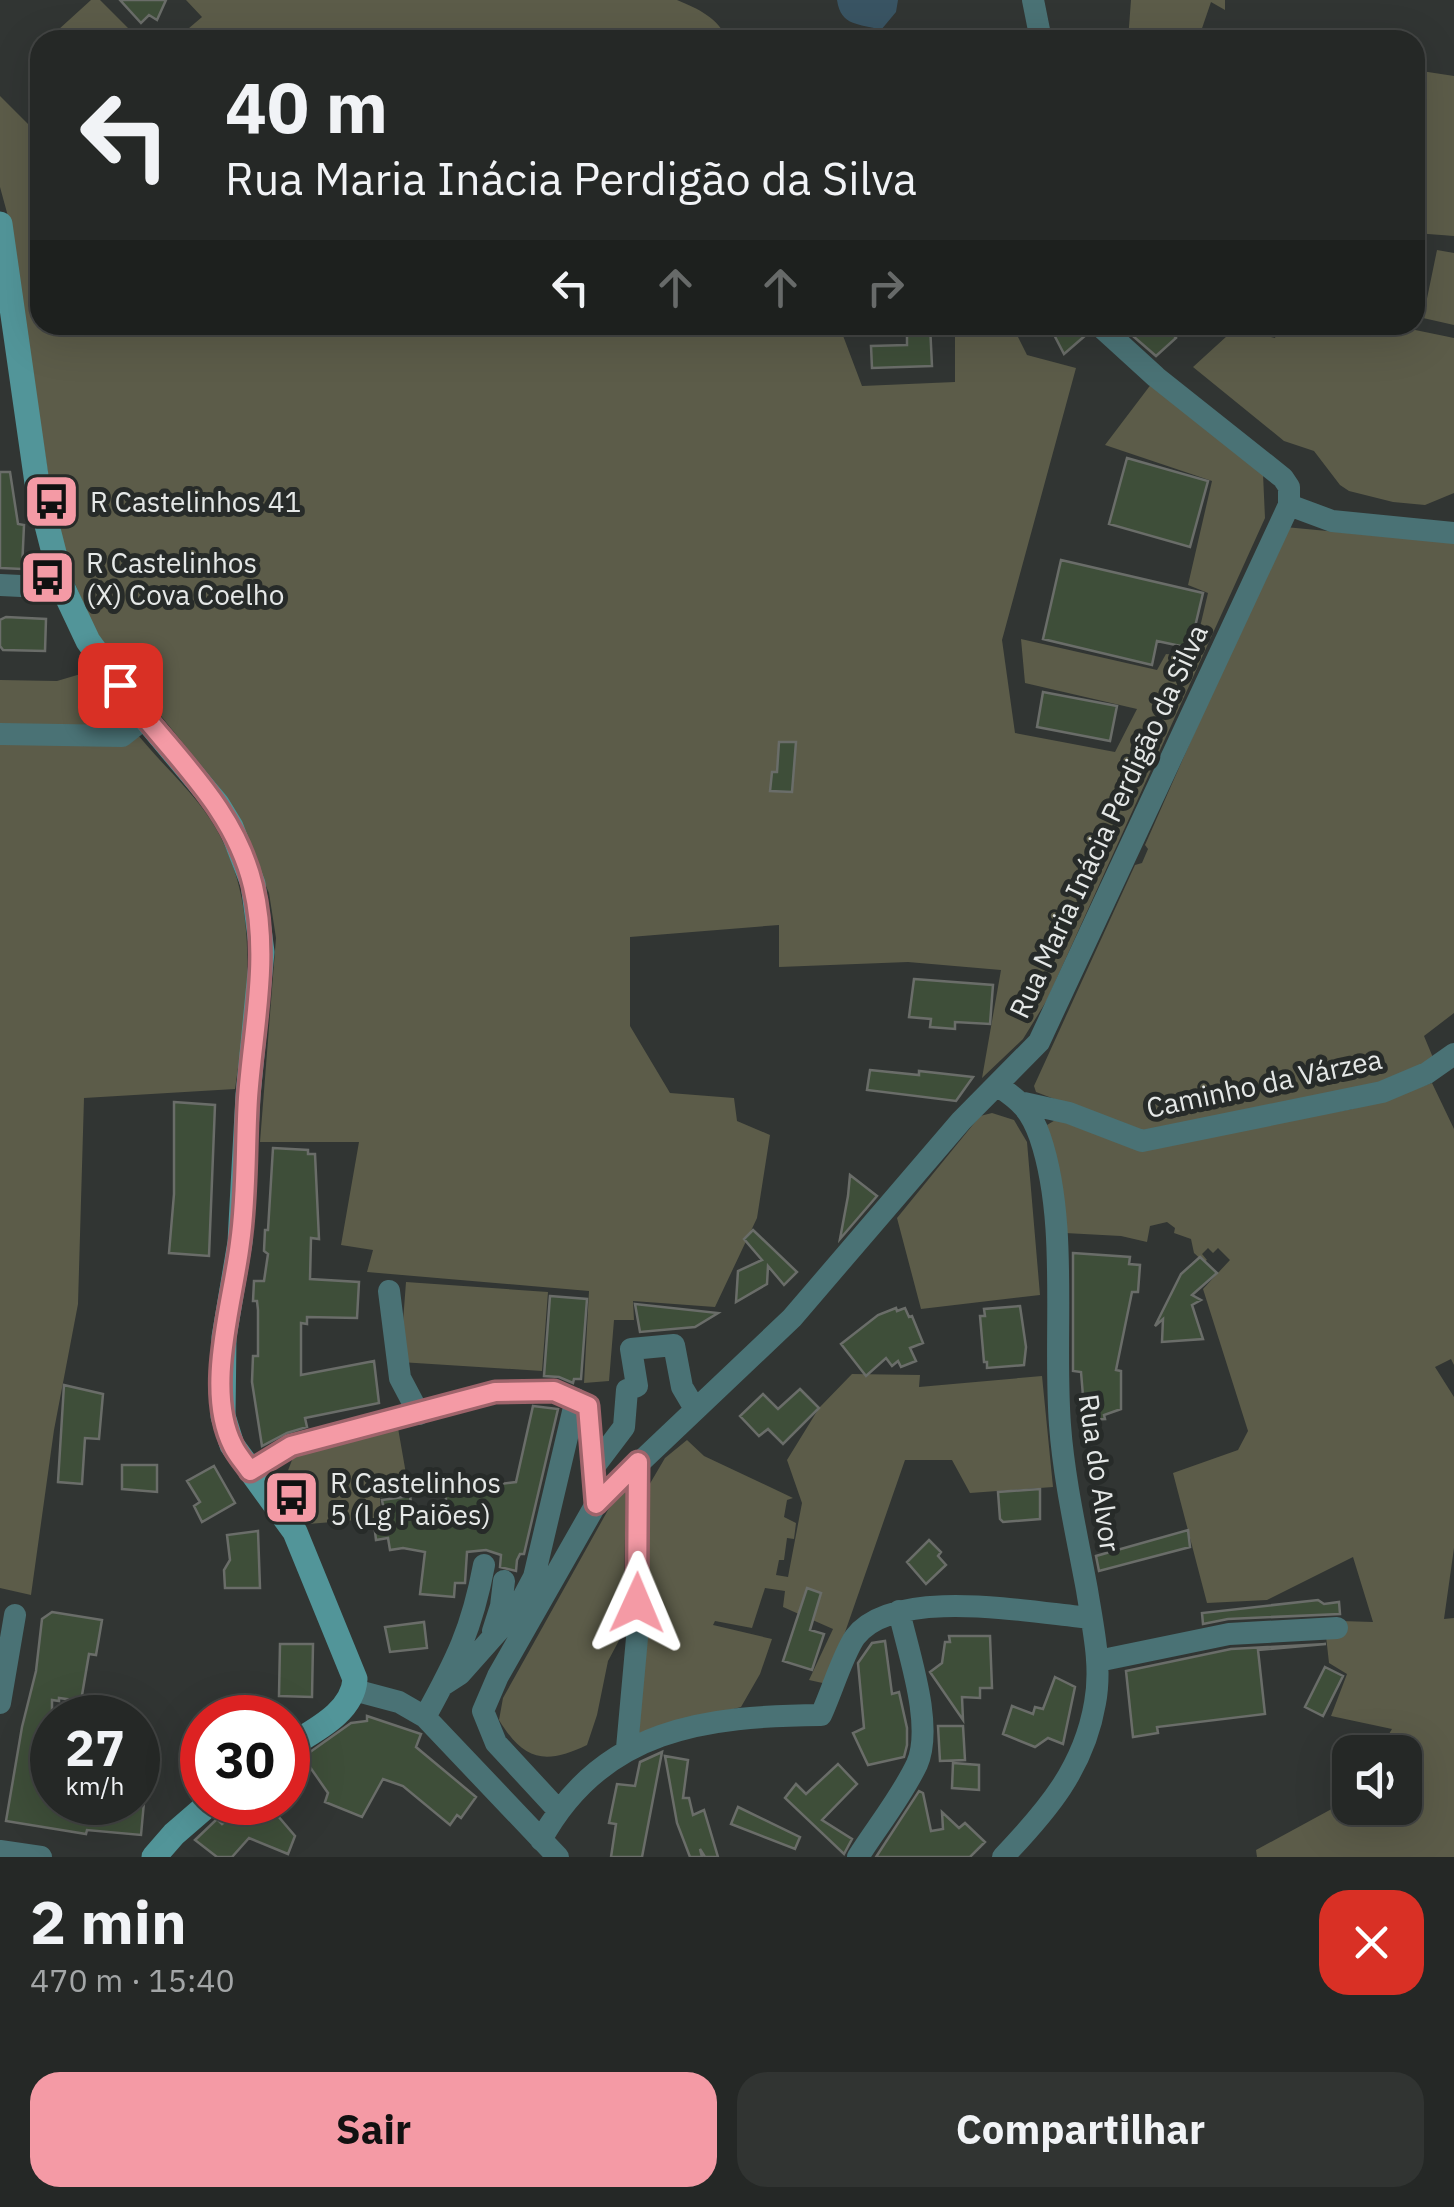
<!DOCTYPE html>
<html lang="pt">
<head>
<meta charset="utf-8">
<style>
  :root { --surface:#252826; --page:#313432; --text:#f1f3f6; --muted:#a3a6a7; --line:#424443; --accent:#f49aa5 }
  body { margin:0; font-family:"IBM Plex Sans",sans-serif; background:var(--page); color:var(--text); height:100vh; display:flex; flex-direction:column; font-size:38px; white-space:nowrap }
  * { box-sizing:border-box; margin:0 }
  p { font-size:32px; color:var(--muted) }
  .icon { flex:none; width:55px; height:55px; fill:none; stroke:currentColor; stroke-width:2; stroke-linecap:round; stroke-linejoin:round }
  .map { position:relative; height:1857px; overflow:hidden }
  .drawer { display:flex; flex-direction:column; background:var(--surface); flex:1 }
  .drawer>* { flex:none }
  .top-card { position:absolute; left:30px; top:30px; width:1395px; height:305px; border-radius:30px; box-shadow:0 10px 40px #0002,0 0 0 2px var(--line); background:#252826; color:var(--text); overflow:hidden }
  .buttons { position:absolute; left:1332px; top:1735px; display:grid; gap:20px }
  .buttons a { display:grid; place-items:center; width:90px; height:90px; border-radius:20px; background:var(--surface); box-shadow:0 10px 40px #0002,0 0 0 2px var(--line); font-size:50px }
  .speed { position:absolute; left:30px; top:1695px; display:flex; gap:20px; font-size:50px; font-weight:700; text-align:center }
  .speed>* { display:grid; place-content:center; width:130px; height:130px; border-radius:50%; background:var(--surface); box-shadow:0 10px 40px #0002,0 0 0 2px var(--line); line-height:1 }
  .speed small { font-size:25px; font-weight:400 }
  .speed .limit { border:15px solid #d22; background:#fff; color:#111 }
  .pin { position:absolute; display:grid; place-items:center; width:85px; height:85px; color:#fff; margin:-42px; border-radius:20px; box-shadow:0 5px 15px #0006 }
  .me { position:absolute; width:110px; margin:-55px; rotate:1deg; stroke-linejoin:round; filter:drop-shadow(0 0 8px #0008) }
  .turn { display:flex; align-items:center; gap:35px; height:210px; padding:0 30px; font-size:45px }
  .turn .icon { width:130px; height:130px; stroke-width:2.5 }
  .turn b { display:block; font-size:70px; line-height:85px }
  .lanes { display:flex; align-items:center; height:95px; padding:0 30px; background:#0003; justify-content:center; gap:50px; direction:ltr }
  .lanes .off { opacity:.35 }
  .round { display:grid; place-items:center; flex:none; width:105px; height:105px; border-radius:30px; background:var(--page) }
  .headline { display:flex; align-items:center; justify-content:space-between; height:170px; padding:0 30px }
  h1 { font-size:60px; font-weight:800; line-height:75px }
  .action { display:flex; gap:20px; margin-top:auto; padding:20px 30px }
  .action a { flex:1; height:115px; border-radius:30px; background:var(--accent); color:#111; font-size:40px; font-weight:800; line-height:115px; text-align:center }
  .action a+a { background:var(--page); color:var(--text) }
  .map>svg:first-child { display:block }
  .green { fill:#5c5c49 }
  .water { fill:#395463 }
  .building { fill:#3e4e39; stroke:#6a6d69; stroke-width:2.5 }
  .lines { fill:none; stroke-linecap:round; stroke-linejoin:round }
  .street { stroke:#4a7275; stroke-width:22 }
  .secondary { stroke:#529599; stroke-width:25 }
  .route-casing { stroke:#9f646b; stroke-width:25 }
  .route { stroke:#f49aa5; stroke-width:18 }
  .labels { text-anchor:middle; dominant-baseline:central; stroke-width:10; stroke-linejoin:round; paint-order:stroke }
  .poi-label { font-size:28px; fill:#e5e8e7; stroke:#272b29; text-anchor:start }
  .street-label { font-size:28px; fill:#e5e8e7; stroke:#272b29 }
</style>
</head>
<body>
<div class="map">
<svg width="1454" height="1857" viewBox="0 0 1454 1857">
  <rect width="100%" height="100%" fill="#313533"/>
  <path class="green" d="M 91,0 L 100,0 L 140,40 L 47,40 Z
    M 186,0 L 677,0 C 699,9 718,18 728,40 L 175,40 L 202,17 Z
    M 1131,0 L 1225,0 L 1225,10 L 1211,2 L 1198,40 L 1128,40 Z
    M 1415,70 L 1454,76 L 1454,236 L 1415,233 Z
    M 0,96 L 40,136 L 40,325 L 839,325 L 862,386 L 955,382 L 955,325 L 1012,325 L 1027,355 L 1076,368 L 1002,640 L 1015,733 L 1115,752 L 1137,709 L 1025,683 L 1021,639 L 1157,670 L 1166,654 L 1193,657 L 1208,593 L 1188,585 L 1212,481 L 1105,445 L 1152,383 L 1263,474 L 1265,518 L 1047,1000 L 1023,1039 L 982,1078 L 1001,970 L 908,962 L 779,967 L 779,925 L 630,937 L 630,1026 L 670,1093 L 734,1098 L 737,1121 L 770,1135 L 757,1218 L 715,1307 L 633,1301 L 634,1320 L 614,1320 L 609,1381 L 584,1383 L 589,1291 L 367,1272 L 373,1250 L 341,1245 L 359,1142 L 260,1142 L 276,938 L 269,893 L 227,797 L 100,641 L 72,577 L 52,500 L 9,220 L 0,187 Z
    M 1437,250 L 1454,253 L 1454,325 L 1423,318 Z
    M 1239,325 L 1252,325 L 1254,333 L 1275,338 L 1277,332 L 1289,334 L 1291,325 L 1391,325 L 1454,338 L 1454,493 L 1425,505 L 1393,502 L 1349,491 L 1340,485 L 1314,451 L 1284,441 L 1193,367 Z
    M 1285,527 L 1454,543 L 1454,1013 L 1424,1036 L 1434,1060 L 1379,1083 L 1144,1133 L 1036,1092 L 1034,1086 L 1135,865 L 1142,863 L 1148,849 L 1145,845 Z
    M 84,673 C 106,698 128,724 150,749 C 170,772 193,793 210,819 C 263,900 248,999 235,1089 L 84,1098 L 78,1304 L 54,1430 L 31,1595 L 0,1588 L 0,680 L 57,681 Z
    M 1432,1083 L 1454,1129 L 1454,1365 L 1451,1359 L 1435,1367 L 1454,1397 L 1454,1548 L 1444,1619 L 1454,1618 L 1454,1857 L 1257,1857 L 1256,1850 L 1350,1799 L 1350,1808 L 1405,1808 L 1405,1752 L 1378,1752 L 1392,1729 L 1331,1716 L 1347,1674 L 1329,1663 L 1326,1636 L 1341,1621 L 1373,1622 L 1353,1557 L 1267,1600 L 1207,1603 L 1173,1473 L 1238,1450 L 1248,1431 L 1203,1289 L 1230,1260 L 1218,1248 L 1213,1253 L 1208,1248 L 1202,1254 L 1207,1260 L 1204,1262 L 1194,1253 L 1191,1239 L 1174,1233 L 1175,1228 L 1167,1222 L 1150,1226 L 1147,1242 L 1121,1236 L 1065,1233 L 1047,1125 L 1057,1119 L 1135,1148 L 1352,1109 Z
    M 992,1113 L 1014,1120 L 1027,1142 L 1040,1295 L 921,1309 L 897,1218 L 980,1116 Z
    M 406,1282 L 548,1292 L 542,1371 L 400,1362 Z
    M 852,1374 L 920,1375 L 919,1387 L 1042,1376 L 1053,1487 L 970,1493 L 952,1460 L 905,1460 L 827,1684 L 809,1680 L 833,1629 L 783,1607 L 785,1591 L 765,1588 L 752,1628 L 715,1621 L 713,1625 L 772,1639 L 760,1674 L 741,1707 L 639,1734 L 645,1492 L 665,1458 L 687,1440 L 704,1456 L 793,1498 L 787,1500 L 784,1517 L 796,1523 L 794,1539 L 787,1538 L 784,1560 L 779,1560 L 776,1575 L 788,1577 L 802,1503 L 787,1460 L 819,1408 Z
    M 398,1428 L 409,1491 L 380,1498 L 381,1518 L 308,1524 L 287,1473 L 294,1455 Z
    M 626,1487 L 623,1633 L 608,1661 L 597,1715 L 587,1745 C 545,1765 524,1761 499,1720 L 503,1698 L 608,1510 Z"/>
  <path class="water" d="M 837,0 L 898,0 L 896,12 L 881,30 C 859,23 841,27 837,0 Z"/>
  <path class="building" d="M 120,0 L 166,0 L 157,20 L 149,15 L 141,23 Z
    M 907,325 L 930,325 L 932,366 L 872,368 L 871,346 L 907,345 Z
    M 1049,325 L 1084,325 L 1087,334 L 1064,354 Z
    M 1132,325 L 1165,325 L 1176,338 L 1156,356 L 1126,330 Z
    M 1127,458 L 1208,481 L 1190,547 L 1109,524 Z
    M 0,472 L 10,472 L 18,524 L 24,525 L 22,569 L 0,568 Z
    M 1061,560 L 1203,593 L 1190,648 L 1157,641 L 1152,665 L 1043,639 Z
    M 6,617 L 46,619 L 45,651 L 3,650 L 0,646 L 0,620 Z
    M 1043,692 L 1117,706 L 1110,741 L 1037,727 Z
    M 779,742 L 796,742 L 792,792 L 770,791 L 772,772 L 777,772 Z
    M 914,979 L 993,985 L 990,1024 L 955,1022 L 955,1029 L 930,1027 L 931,1019 L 909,1017 Z
    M 870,1070 L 919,1075 L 919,1071 L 973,1077 L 956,1101 L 867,1090 Z
    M 174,1102 L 215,1105 L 209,1256 L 169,1253 L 174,1194 Z
    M 273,1148 L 308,1150 L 308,1154 L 315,1154 L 319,1239 L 311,1238 L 310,1279 L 359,1282 L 357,1318 L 307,1317 L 307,1324 L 301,1323 L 301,1375 L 374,1361 L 379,1403 L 305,1418 L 307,1427 L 287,1433 L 262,1446 L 252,1382 L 253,1356 L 258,1356 L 258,1310 L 257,1301 L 253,1301 L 254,1281 L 264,1281 L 268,1254 L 264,1251 L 265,1230 L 268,1230 Z
    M 850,1175 L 877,1196 L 840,1239 L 848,1196 Z
    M 753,1230 L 797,1272 L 784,1285 L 768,1266 L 767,1284 L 736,1302 L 738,1271 L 762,1260 L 744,1239 Z
    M 1073,1253 L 1130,1257 L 1129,1264 L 1140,1265 L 1138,1292 L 1132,1292 L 1116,1370 L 1121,1371 L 1121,1409 L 1104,1415 L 1105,1419 L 1085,1420 L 1081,1372 L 1073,1371 Z
    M 1200,1257 L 1217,1273 L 1192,1295 L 1201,1300 L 1192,1305 L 1203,1339 L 1162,1342 L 1163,1319 L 1155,1326 L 1181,1274 Z
    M 550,1296 L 587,1299 L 581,1379 L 574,1379 L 573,1383 L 559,1377 L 544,1376 Z
    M 635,1304 L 718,1313 L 695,1327 L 640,1332 Z
    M 1020,1306 L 1026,1347 L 1024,1365 L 987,1368 L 987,1362 L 984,1362 L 980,1316 L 985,1316 L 984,1309 Z
    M 896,1308 L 897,1311 L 905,1308 L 909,1317 L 912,1316 L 923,1343 L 910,1348 L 916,1361 L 901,1367 L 898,1361 L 892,1366 L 886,1358 L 866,1376 L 841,1344 L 878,1315 Z
    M 64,1385 L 103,1394 L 99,1439 L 85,1438 L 82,1484 L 58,1482 Z
    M 800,1389 L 819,1408 L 783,1444 L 768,1429 L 759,1436 L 740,1416 L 763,1394 L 778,1409 Z
    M 533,1406 L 558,1409 L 524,1554 L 520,1554 L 517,1560 L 516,1571 L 500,1567 L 501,1555 L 486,1550 L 467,1552 L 465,1583 L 455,1583 L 454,1597 L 420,1594 L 425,1552 L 403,1548 L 390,1550 L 388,1538 L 376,1540 L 374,1523 L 386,1521 L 382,1500 L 410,1496 L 414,1521 L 448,1515 L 445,1491 L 516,1482 Z
    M 122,1465 L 157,1465 L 157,1492 L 122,1489 Z
    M 214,1466 L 235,1503 L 202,1522 L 194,1506 L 200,1502 L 187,1481 Z
    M 1040,1489 L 1040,1519 L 1003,1522 L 1000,1519 L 998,1492 Z
    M 1188,1530 L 1190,1547 L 1099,1571 L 1096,1556 Z
    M 258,1531 L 260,1588 L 225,1588 L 224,1570 L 230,1560 L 227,1535 Z
    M 929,1540 L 941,1552 L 938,1556 L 946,1565 L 926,1584 L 907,1562 Z
    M 807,1588 L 821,1593 L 810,1630 L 824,1634 L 812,1670 L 783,1661 Z
    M 1318,1600 L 1324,1604 L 1339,1602 L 1340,1614 L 1228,1619 L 1203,1624 L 1202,1613 Z
    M 52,1612 L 102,1620 L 96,1655 L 89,1654 L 81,1701 L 59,1698 L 59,1701 L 52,1700 L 52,1802 L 144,1802 L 141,1835 L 87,1830 L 86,1834 L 6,1821 L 22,1727 L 36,1671 L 42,1619 Z
    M 424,1622 L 427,1648 L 390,1652 L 385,1627 Z
    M 949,1636 L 990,1636 L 992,1688 L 980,1688 L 980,1698 L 962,1697 L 963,1720 L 930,1672 L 942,1663 L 945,1642 L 950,1642 Z
    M 885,1641 L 892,1694 L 899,1692 L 907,1728 L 907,1745 L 904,1757 L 868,1765 L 853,1733 L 864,1728 L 858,1663 L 872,1643 Z
    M 280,1644 L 313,1644 L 312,1697 L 279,1696 Z
    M 1326,1644 L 1258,1650 L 1265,1714 L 1157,1727 L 1158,1733 L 1133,1737 L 1126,1671 L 1231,1649 Z
    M 1325,1667 L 1343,1676 L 1323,1716 L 1305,1707 Z
    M 1055,1677 L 1075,1687 L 1063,1744 L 1048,1738 L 1035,1747 L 1003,1734 L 1012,1706 L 1033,1714 L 1035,1707 L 1043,1709 Z
    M 367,1716 L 421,1734 L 416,1747 L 476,1797 L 461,1818 L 457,1815 L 450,1825 L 403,1786 L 383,1779 L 362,1817 L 325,1802 L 328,1793 L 303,1757 L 351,1723 L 367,1721 Z
    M 938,1726 L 963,1726 L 965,1760 L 940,1761 Z
    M 662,1752 L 642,1857 L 611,1857 L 616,1824 L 609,1823 L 617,1784 L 635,1786 L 640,1762 Z
    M 665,1756 L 688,1760 L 683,1798 L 689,1798 L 693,1815 L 704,1810 L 718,1857 L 705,1857 L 700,1849 L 702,1857 L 690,1857 L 677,1823 Z
    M 953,1763 L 979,1765 L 979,1790 L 952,1788 Z
    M 838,1764 L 857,1784 L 822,1820 L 852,1839 L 844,1854 L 785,1798 L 796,1784 L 806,1794 Z
    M 919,1791 L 923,1793 L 931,1831 L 943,1829 L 942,1812 L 959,1828 L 965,1823 L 985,1842 L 970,1857 L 876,1857 Z
    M 249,1802 L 266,1802 L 295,1836 L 288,1854 L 249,1838 L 232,1857 L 217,1857 L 195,1840 L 217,1819 L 222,1824 Z
    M 738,1807 L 800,1837 L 795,1849 L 731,1824 Z"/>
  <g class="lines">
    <path class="street" d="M 1033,0 L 1041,40
      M 1289,505 L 1332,521 L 1454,533
      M 0,585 L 63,588
      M 0,734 L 122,736 L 145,718
      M 998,1086 C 1021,1101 1031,1111 1040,1137 C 1069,1222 1053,1335 1060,1425 C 1064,1480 1077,1536 1087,1590 C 1093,1628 1102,1666 1095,1703 C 1084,1768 1047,1811 1003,1857
      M 1024,1103 L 1069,1113 L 1142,1141 L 1382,1092 L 1427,1073 L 1454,1054
      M 389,1291 L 400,1378 L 419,1414
      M 593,1468 L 624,1427 L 627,1390 L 637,1386 L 631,1349 L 674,1345 L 682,1387 L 695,1409
      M 251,1471 L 291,1447 L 495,1392 L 554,1391 L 588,1406 L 596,1504
      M 493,1631 L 501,1606 L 504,1581
      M 1098,1661 L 1229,1634 L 1337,1628
      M 443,1685 L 460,1674 L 516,1611 L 534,1577 L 576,1399
      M 354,1690 L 399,1702 L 425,1717 L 558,1857
      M 0,1703 L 15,1615
      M 425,1717 C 456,1661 472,1629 484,1565
      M 627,1748 L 637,1638 L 638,1462
      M 558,1810 L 496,1743 L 483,1711 L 498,1676 L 596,1504 L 792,1318 L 961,1121 L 1039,1042 L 1289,505 L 1289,487 L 1283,478 L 1156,377 L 1099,325
      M 541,1840 C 602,1728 706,1716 821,1715 C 831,1694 843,1654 855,1637 C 894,1585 1033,1613 1091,1618
      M 0,1851 L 41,1857
      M 858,1857 C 877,1827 902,1796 917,1764 C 934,1725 908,1652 899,1611"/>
    <path class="secondary" d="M 0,224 L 38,490 L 63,588 L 88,641 L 136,707 L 217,804 L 231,827 L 253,884 L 262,952 L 248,1095 L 240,1242 L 224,1337 L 223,1416 L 232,1445 L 295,1532 L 355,1679 C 353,1713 313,1731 288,1747
      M 154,1857 L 174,1834 L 211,1802"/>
  </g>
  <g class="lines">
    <defs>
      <path id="route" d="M 120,685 C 167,751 234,804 253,886 C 270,958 253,1027 248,1098 C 245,1146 247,1195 240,1243 C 233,1302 204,1390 233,1446 C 237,1455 245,1463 250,1471 L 291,1446 L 495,1392 L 554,1391 L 588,1406 L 596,1504 L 638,1462 L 637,1603"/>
    </defs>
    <use href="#route" class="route-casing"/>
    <use href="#route" class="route"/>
  </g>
  <defs>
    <symbol id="bus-square" viewBox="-11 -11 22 22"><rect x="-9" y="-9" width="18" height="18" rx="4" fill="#f49aa5" stroke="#272b29"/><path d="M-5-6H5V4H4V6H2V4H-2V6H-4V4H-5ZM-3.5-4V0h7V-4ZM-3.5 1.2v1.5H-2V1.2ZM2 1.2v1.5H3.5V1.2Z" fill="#111"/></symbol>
  </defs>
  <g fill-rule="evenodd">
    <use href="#bus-square" x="20" y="470" width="63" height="63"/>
    <use href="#bus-square" x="16" y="546" width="63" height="63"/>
    <use href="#bus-square" x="260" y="1466" width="63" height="63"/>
  </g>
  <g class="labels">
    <g class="poi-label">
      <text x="90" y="501">R Castelinhos 41</text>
      <text x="86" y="562">R Castelinhos<tspan x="86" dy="32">(X) Cova Coelho</tspan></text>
      <text x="330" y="1482">R Castelinhos<tspan x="330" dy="32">5 (Lg Paiões)</tspan></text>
    </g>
    <g class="street-label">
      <text transform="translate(1108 821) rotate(-65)">Rua Maria Inácia Perdigão da Silva</text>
      <text transform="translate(1264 1083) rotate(-12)">Caminho da Várzea</text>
      <text transform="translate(1100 1473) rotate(82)">Rua do Alvor</text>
    </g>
  </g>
</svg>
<div class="buttons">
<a><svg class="icon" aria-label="sound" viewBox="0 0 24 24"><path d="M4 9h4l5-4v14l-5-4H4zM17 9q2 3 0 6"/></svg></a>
</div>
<div class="speed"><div>27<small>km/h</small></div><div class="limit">30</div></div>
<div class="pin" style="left:120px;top:685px;background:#d93025"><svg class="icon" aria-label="arrive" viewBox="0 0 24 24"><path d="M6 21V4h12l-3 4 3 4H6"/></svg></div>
<svg class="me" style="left:637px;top:1603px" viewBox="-20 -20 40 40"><path d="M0-17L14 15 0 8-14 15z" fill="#f49aa5" stroke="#fff" stroke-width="4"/></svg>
<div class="top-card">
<div class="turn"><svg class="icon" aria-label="left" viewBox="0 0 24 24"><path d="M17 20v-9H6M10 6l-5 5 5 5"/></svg><div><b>40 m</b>Rua Maria Inácia Perdigão da Silva</div></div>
<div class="lanes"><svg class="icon" aria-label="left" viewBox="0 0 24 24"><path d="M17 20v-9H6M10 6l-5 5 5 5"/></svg><svg class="icon off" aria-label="ahead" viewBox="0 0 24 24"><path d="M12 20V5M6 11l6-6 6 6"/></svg><svg class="icon off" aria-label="ahead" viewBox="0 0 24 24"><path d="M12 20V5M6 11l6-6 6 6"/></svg><svg class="icon off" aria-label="right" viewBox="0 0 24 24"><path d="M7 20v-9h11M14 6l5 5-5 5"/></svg></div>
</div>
</div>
<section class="drawer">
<div class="headline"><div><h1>2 min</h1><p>470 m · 15:40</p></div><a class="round" style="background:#d93025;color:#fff"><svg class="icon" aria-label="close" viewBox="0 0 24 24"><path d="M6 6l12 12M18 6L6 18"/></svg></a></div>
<div class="action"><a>Sair</a><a>Compartilhar</a></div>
</section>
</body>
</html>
